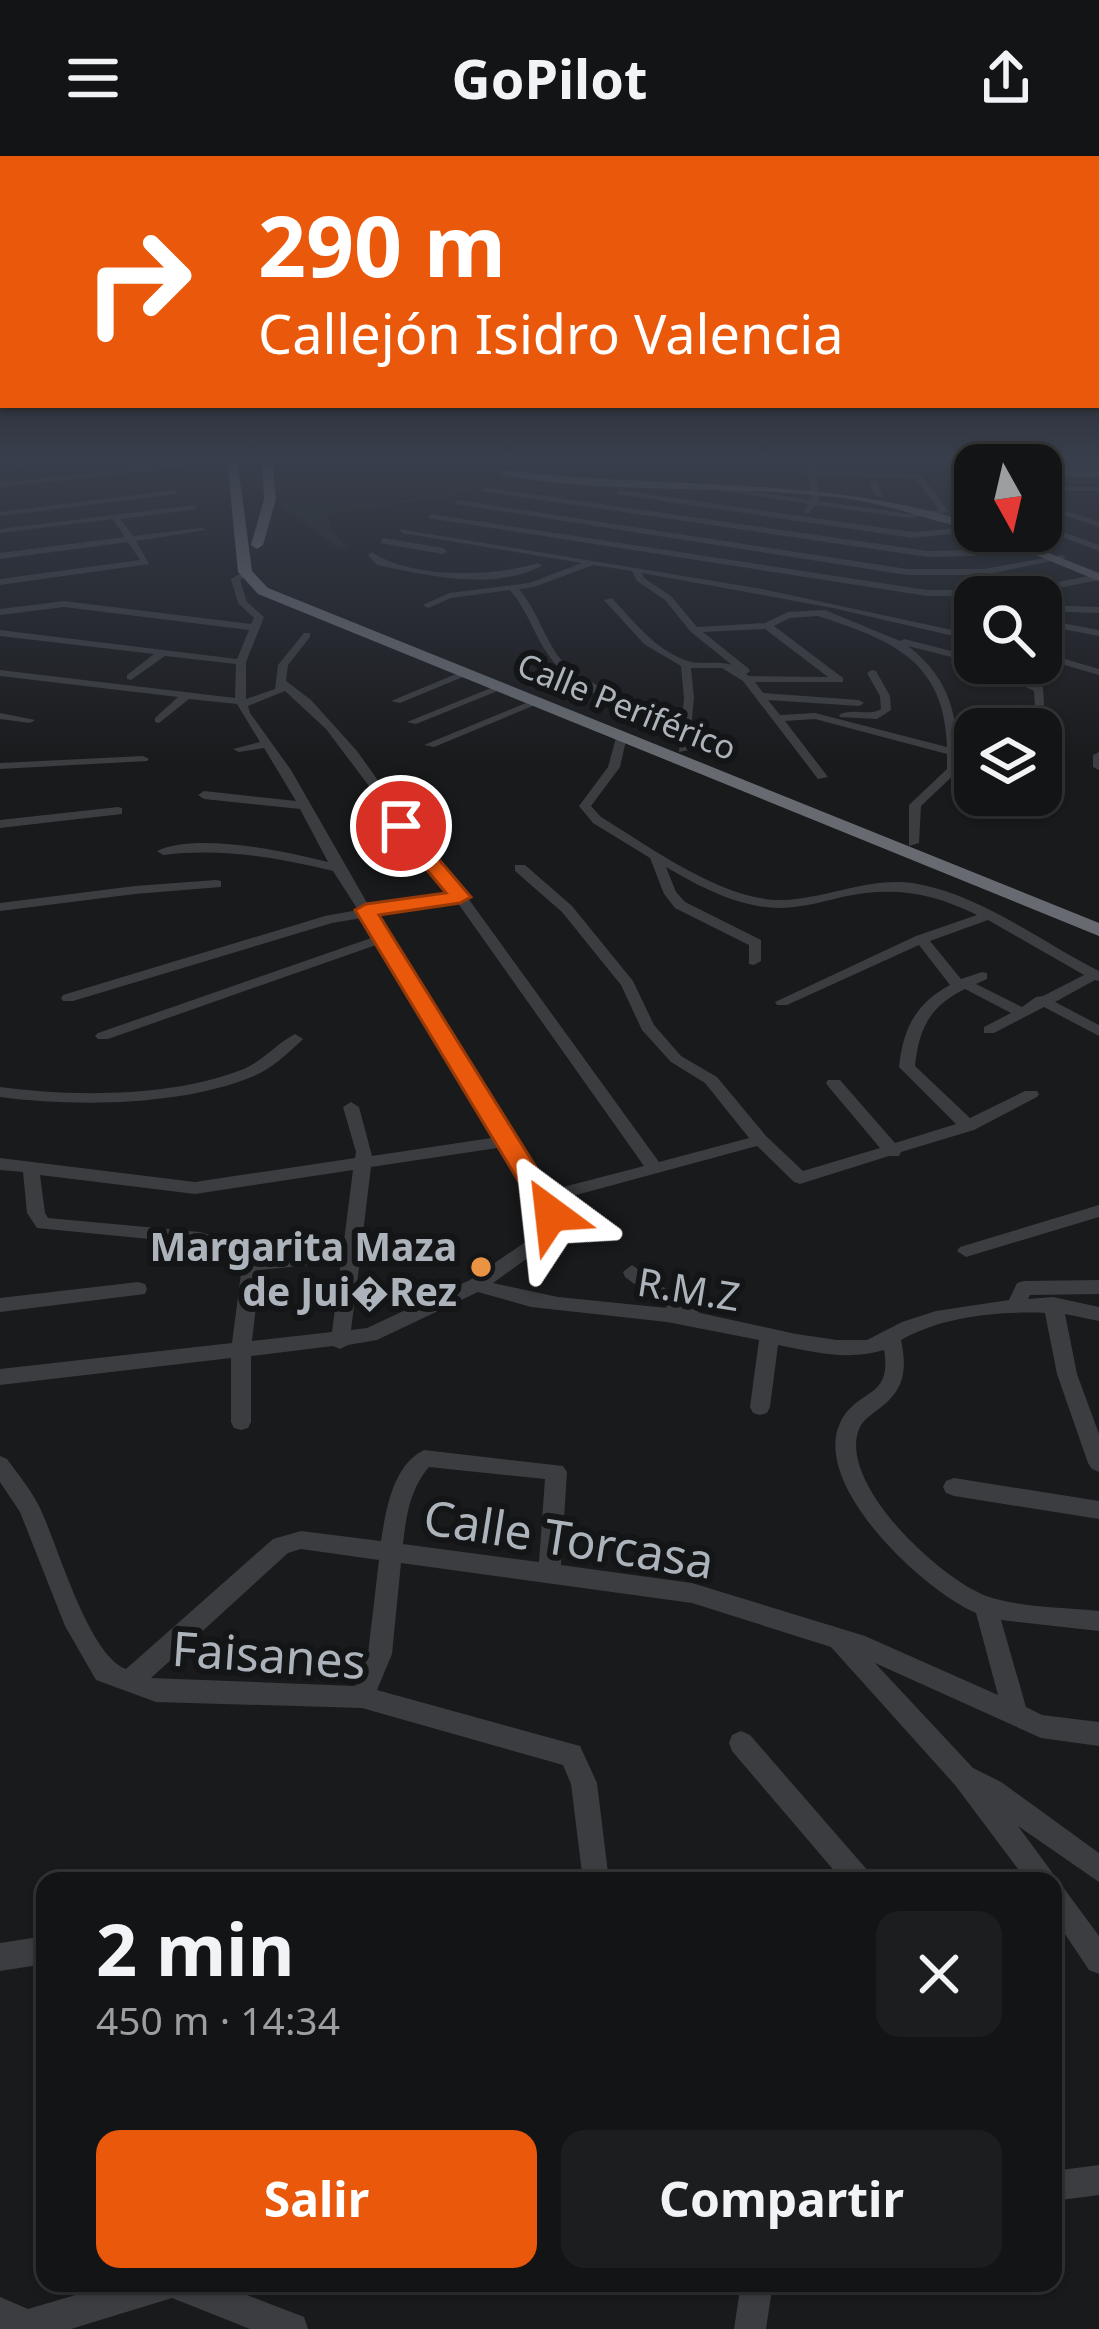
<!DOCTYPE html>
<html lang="es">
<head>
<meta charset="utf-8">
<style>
  :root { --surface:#131415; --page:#1c1d1e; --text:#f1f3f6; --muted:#9d9ea0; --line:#323334; --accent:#ea580c }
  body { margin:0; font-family:"Noto Sans",sans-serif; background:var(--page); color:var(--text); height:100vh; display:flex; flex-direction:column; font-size:45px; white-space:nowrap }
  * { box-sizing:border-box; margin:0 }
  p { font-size:39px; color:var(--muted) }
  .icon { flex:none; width:66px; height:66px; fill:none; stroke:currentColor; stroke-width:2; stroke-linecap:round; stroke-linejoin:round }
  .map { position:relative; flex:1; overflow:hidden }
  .sheet { position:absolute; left:36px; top:1716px; width:1026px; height:420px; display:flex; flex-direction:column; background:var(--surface); border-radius:24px; box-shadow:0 3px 9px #0004,0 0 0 3px var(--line) }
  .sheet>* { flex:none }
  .top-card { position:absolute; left:0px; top:0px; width:1101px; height:252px; box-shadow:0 3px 9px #0004,0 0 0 3px var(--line); background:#ea580c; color:#fff; overflow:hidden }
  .needle { width:78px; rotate:172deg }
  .buttons { position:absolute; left:954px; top:288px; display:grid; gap:24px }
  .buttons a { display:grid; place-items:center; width:108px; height:108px; border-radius:24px; background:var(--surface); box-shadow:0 3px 9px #0004,0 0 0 3px var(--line); font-size:60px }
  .pin { position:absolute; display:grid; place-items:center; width:102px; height:102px; color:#fff; margin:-51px; border:6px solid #fff; border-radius:50%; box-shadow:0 3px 12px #0007 }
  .me { position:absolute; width:132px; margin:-66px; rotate:330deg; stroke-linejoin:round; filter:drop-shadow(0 0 9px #0008) }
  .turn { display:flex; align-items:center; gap:42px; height:252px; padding:0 60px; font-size:54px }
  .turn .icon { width:156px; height:156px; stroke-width:2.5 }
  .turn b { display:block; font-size:84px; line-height:102px }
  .round { display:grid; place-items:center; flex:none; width:126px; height:126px; border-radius:24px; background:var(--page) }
  .headline { display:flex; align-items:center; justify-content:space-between; height:204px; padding:0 60px }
  h1 { font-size:72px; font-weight:700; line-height:90px }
  .primary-button { display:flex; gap:24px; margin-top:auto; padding:24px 60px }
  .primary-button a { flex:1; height:138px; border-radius:24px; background:var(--accent); color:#fff; font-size:48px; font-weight:700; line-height:138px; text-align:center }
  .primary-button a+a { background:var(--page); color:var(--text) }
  header { display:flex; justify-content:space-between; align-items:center; height:156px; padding:0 60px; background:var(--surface); font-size:54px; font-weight:700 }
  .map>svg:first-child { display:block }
  .green { fill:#222921 }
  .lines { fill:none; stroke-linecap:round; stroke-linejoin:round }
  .minor { fill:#3b3d40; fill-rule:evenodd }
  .major { fill:#575a5f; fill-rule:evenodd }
  .highway { fill:#676b71; fill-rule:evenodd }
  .route { fill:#ea580c; stroke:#983908; stroke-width:3 }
  .poi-dot { fill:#ea9342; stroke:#141517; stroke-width:4.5 }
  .labels { text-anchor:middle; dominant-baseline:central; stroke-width:12; stroke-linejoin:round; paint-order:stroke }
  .far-street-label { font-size:33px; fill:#acb3ba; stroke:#141517 }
  .poi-label { font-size:39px; font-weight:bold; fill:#acb3ba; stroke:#141517; text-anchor:end }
  .street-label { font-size:39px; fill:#acb3ba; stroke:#141517 }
  .near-street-label { font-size:48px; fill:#acb3ba; stroke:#141517 }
</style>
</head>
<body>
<header><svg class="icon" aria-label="menu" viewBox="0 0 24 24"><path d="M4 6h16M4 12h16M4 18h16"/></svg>GoPilot<svg class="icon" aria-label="share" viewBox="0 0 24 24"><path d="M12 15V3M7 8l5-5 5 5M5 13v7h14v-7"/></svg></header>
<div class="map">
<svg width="1099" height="2173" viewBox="0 0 1099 2173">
  <rect width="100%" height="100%" fill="#191a1c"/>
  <path class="green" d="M 486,319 L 459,339 L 327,358 L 331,374 L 348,393 L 338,392 L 280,348 C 348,350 425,351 486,319 Z"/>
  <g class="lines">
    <path class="minor" d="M 44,302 L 63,302 L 20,310 L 16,308 Z
      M 194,302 L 205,302 L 183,311 L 0,331 L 0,327 L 182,307 Z
      M 805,302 L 813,302 L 815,315 L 920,318 L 949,356 L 909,362 L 816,349 L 808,358 L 804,356 L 809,348 L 707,332 L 711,330 L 812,344 L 808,319 L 799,317 L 807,315 ZM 816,320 L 915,322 L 939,354 L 909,358 L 819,345 Z
      M 917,302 L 930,302 L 975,313 L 975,317 Z
      M 965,302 L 983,302 L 1017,309 L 999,309 Z
      M 1041,310 L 1099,310 L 1099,314 L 1041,314 Z
      M 874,325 L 878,327 L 882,341 L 875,339 L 870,327 Z
      M 972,325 L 975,326 L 975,337 L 968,327 Z
      M 483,331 L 928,395 L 974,394 L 1022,383 L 1026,386 L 974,400 L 928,401 L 480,335 Z
      M 1041,331 L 1099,331 L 1099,335 L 1041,335 Z
      M 174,334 L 177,338 L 0,360 L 0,356 Z
      M 619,334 L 913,376 L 975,371 L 977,375 L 913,382 L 616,338 Z
      M 458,344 L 907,413 L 984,413 L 1062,399 L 1066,402 L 984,419 L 907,419 L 455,348 Z
      M 1041,346 L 1099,366 L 1099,371 L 1041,351 Z
      M 194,349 L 197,353 L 120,363 L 133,380 L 202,372 L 206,374 L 136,385 L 149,408 L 0,429 L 0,423 L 140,404 L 128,386 L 0,403 L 0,397 L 125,381 L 113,363 L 0,377 L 0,373 Z
      M 431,358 L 927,434 L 1017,434 L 1099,418 L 1099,424 L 1017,440 L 927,440 L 428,362 Z
      M 1041,368 L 1099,389 L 1099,395 L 1041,373 Z
      M 399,373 L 762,433 L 975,479 L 975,485 L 833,452 L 642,417 L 644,422 L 671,440 L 697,471 L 765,467 L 788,456 L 825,454 L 900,485 L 904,483 L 975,501 L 975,507 L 908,490 C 953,525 957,562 959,614 L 921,650 L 919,687 L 909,690 L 909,649 L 947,613 L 947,598 L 815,563 L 785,565 L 828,621 L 818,623 L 743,525 L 722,512 L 691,512 L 694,542 L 689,594 L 679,596 L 684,542 L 681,510 L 644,488 L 604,444 L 612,442 C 634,466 654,492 685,504 C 699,510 717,504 732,509 L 691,476 L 665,444 L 637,425 L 632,415 L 593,409 L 534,431 L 519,433 C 539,456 545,488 566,509 C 583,525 607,530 622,549 L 617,552 C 595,537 565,523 549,500 C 534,479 528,455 510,434 L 451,442 L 428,452 L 423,449 L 449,437 L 529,427 L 582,407 L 402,377 ZM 818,460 C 891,484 945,504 947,591 L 815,557 L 780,559 L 768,544 L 859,550 L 864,547 L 859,544 L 763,537 L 755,526 L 843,526 L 843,522 L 774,470 L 790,462 ZM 765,473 L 828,521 L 749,520 L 746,518 L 750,515 L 749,513 L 703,476 Z
      M 383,382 L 443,392 L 447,395 L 443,398 L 380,387 Z
      M 372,396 C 411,423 493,421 538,407 L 542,410 C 492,435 430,420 377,409 L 368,399 Z
      M 243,416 L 250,418 L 240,424 L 247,446 L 264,461 L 246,506 L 246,543 L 275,533 L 278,509 L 304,477 L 310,477 L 310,481 L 288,509 L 286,525 L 311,544 L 357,595 L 421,685 L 465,738 L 659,1006 L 749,982 L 705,927 L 671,906 L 642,874 L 621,829 L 562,756 L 515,715 L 515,709 L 525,709 L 572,750 L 633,825 L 654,869 L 681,900 L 717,921 L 766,980 L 803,1015 L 880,992 L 828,930 L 826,927 L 828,924 L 840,924 L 895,987 L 956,968 L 899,911 C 903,873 915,848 950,829 L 919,789 L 787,849 L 777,849 L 775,846 L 916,780 L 977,759 C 931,736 892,730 842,741 C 822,746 800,752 778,752 C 738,751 700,731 666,711 L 676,736 L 685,746 L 761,784 L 761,805 L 754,809 L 749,808 L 749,789 L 675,752 L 664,738 L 650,702 L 593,667 L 579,650 L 608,611 L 617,578 L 627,580 L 620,611 L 591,650 L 601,661 C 650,691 723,745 782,744 C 828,743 871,719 918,728 C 985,741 1039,785 1099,815 L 1099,825 L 1095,824 L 1055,846 L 1099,869 L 1099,880 L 1044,851 L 994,877 L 984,877 L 984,871 L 1011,857 L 965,833 C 930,850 919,872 915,910 L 970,962 L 1025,935 L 1037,935 L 1039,938 L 1037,941 L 974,974 L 901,996 L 899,1000 L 889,1000 L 800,1028 L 794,1026 L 757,990 L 554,1045 L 560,1068 L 550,1086 L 493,1127 L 558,1141 L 667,1152 L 625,1121 L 623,1116 L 632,1109 L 700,1157 L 796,1178 L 837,1184 L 867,1184 L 902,1166 L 936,1155 L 1009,1144 L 1017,1127 L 1024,1125 L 1099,1124 L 1099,1138 L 1030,1139 L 1028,1143 L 1053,1141 L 1099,1151 L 1099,1165 L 1065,1158 L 1077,1218 L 1099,1278 L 1099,1316 L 1092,1313 L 1088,1307 L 1057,1218 L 1045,1157 C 999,1155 943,1160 901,1184 C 908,1217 903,1236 876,1255 C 868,1261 861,1266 858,1276 C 841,1331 942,1425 989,1441 C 1024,1452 1063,1451 1099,1455 L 1099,1475 L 1001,1464 L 1026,1551 L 1042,1559 L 1099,1566 L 1099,1590 L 1041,1582 L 875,1507 L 973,1612 L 1001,1626 L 1099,1697 L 1099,1726 L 1018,1670 L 1099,1780 L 1099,1818 L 1089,1814 L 1053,1760 L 1053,1725 L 1027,1725 L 955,1629 L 831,1491 L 692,1447 L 401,1407 L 392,1498 L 377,1534 L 580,1590 L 597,1627 L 609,1725 L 583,1725 L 571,1628 L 563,1609 L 362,1552 L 156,1546 L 96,1524 L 65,1470 L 20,1356 L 0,1326 L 0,1300 L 7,1303 C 18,1318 31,1334 39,1350 C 58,1389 88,1499 126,1513 L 273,1383 L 301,1375 L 381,1385 C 386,1353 393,1309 424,1294 L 563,1310 L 567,1316 L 561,1409 L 692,1427 L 865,1480 L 998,1539 L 976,1457 C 924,1435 811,1330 840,1267 C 856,1232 893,1244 884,1194 C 849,1205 813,1196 778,1189 L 770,1251 L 767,1257 L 760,1259 L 753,1257 L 750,1251 L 759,1184 L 667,1166 L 531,1151 L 478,1136 L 377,1184 L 348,1189 L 340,1193 L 333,1190 L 251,1200 L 251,1266 L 248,1272 L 241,1274 L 234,1272 L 231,1266 L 231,1202 L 0,1229 L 0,1213 L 232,1187 L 242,1110 L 219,1093 L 200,1088 L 37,1072 L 27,1057 L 23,1016 L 0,1014 L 0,1002 L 195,1026 L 355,1002 L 356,996 L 343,951 L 351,946 L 359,951 L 372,1000 L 498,981 L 379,788 L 108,883 L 98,883 L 95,880 L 98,877 L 374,781 L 362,762 L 332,767 L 73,845 L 63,845 L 61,842 L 63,839 L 325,760 L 358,754 L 333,715 C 276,701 222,692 163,699 L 157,695 C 196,676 285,695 328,706 L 300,653 L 204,643 L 198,639 L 204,635 L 296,645 L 264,592 L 239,596 L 233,593 L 260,586 L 237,548 L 189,543 L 159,567 L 155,566 L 155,562 L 178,541 L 0,520 L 0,514 L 235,542 L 236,508 L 165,500 L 131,524 L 127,523 L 127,519 L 154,498 L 0,480 L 0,474 L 237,503 L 249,474 L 64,451 L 0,459 L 0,453 L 64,445 L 251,468 L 254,462 L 238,447 L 231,423 ZM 285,535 L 326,573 L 451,739 L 370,752 L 291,614 L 250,557 L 248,550 ZM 457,746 L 644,1010 L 548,1035 L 374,760 ZM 988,764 L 1084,819 L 1043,840 L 1036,841 L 1022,851 L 976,828 L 987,823 L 987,817 L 982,816 L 961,823 L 930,785 ZM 504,991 L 535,1042 L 542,1068 L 537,1078 L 470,1124 L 367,1172 L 351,1174 L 360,1103 L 364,1098 L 361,1093 L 371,1011 ZM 353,1014 L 343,1093 L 254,1101 L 231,1085 L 200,1076 L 48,1062 L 45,1057 L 40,1019 L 195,1038 ZM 341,1106 L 332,1176 L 252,1185 L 260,1114 ZM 429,1311 L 545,1323 L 539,1406 L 403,1388 C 406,1360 410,1333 429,1311 ZM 301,1393 L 379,1404 L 368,1498 L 355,1530 L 151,1522 L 288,1397 Z
      M 1041,449 L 1099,451 L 1099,457 L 1041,455 Z
      M 1041,463 L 1099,474 L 1099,480 L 1041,469 Z
      M 1041,496 L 1099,513 L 1099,519 L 1041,502 Z
      M 977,507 L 990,507 L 1043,531 L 1044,549 L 1035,551 L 1034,535 Z
      M 872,514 L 876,515 L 890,540 L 891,554 L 877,563 L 840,561 L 839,559 C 851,551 868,561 881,553 L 880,540 L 867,517 Z
      M 456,518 L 465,520 L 400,547 L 391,545 Z
      M 491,532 L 500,534 L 416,568 L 407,566 Z
      M 526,547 L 535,549 L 434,591 L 424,589 Z
      M 0,557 L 35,564 L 30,567 L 0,563 Z
      M 1099,596 L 1099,614 L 1093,611 L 1093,599 Z
      M 143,600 L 149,603 L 147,605 L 0,613 L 0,607 Z
      M 118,651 L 122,652 L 122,658 L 0,672 L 0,664 Z
      M 216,724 L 221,725 L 221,731 L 135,738 L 0,755 L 0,747 L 135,730 Z
      M 295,878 L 303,883 L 300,886 C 286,899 272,912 254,920 C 183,950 76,951 0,941 L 0,931 C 73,941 172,941 241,914 C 262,906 276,888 295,878 Z
      M 1099,1049 L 1099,1061 L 966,1101 L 957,1095 L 960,1091 Z
      M 138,1126 L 145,1128 L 147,1133 L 145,1138 L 0,1156 L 0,1142 Z
      M 954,1322 L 1099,1345 L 1099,1363 L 954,1340 L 946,1337 L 943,1331 L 946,1325 Z
      M 741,1575 L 750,1579 L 869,1716 L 873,1725 L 843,1725 L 732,1595 L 729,1587 L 732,1579 Z
      M 45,1780 L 45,1808 L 0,1815 L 0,1787 Z
      M 1099,2009 L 1099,2039 L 1053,2045 L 1053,2015 Z
      M 116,2127 L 216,2127 L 304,2161 L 308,2173 L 250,2173 L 172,2142 L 71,2173 L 0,2173 L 0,2141 L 28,2153 Z
      M 741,2127 L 773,2127 L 766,2173 L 734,2173 Z"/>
    <path class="major" d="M 933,302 L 979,309 L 975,314 Z
      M 505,314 C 663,334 823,318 975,368 L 976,375 C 931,365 889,348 842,342 C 729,328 614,339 501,319 Z
      M 1041,314 L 1099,315 L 1099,321 L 1041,320 Z
      M 977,375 L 993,375 L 1099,417 L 1099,425 Z"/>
    <path class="highway" d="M 227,302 L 237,302 L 252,415 L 268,432 L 1099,767 L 1099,780 L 258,438 L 238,416 Z
      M 262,302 L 272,302 L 276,343 L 263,389 L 257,393 L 251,389 L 264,343 Z"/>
  </g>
  <linearGradient id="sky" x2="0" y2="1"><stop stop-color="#0e0e0f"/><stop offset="0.5" stop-color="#383e4b"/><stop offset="1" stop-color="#383e4b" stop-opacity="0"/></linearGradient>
  <rect width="1099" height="606" fill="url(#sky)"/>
  <path class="route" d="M 394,666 L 407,666 L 471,741 L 460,747 L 379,759 L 565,1058 L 561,1064 L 542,1064 L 355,754 L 366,748 L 446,737 L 394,674 Z"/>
  <circle class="poi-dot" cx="481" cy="1111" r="12"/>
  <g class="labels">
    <g class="far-street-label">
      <text transform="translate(627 550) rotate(22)">Calle Periférico</text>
    </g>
    <g class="poi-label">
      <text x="457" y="1089">Margarita Maza<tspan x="457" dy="45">de Jui�Rez</tspan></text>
    </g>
    <g class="street-label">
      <text transform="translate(689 1132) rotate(9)">R.M.Z</text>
    </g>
    <g class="near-street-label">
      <text transform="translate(569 1382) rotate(9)">Calle Torcasa</text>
      <text transform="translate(269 1498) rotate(4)">Faisanes</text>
    </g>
  </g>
</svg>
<div class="buttons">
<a><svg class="needle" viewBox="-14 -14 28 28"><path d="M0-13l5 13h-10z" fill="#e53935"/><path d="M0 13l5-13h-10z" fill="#9d9ea0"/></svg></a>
<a><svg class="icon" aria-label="search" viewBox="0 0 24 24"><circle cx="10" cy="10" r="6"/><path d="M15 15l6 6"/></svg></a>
<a><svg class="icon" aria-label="layers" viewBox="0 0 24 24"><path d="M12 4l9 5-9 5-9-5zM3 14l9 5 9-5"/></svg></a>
</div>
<div class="pin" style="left:401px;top:670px;background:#d93025"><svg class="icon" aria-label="arrive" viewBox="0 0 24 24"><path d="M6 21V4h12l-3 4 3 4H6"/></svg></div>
<svg class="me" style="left:551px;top:1058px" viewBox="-20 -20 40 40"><path d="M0-17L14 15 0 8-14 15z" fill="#ea580c" stroke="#fff" stroke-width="4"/></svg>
<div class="top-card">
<div class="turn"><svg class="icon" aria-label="right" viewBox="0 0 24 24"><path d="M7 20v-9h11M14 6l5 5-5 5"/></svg><div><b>290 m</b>Callejón Isidro Valencia</div></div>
</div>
<section class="sheet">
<div class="headline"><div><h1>2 min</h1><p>450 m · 14:34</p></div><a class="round"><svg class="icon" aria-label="close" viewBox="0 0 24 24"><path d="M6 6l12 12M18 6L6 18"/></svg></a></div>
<div class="primary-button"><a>Salir</a><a>Compartir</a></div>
</section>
</div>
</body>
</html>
